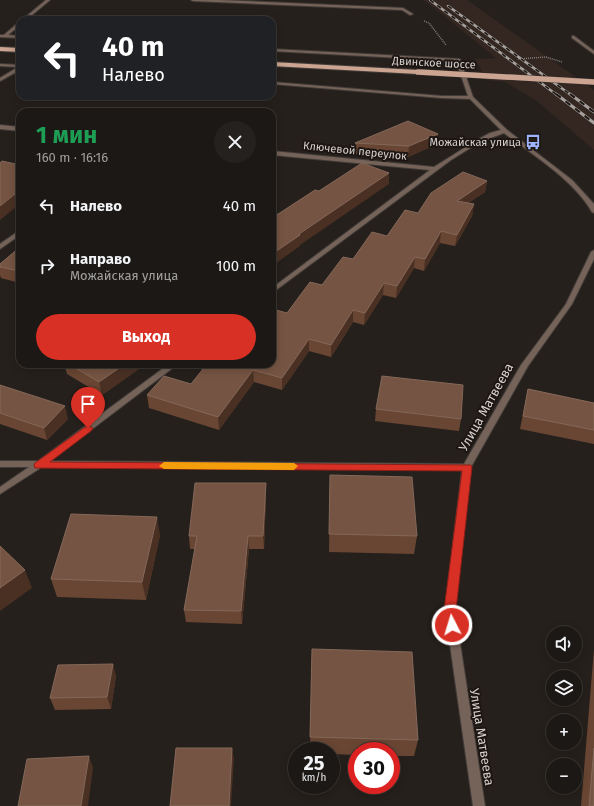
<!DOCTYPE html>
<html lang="ru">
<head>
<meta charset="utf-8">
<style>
  :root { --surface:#1c1815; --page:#25211e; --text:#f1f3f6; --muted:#a0a0a0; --line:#3a3734; --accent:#d93025 }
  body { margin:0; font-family:"Fira Sans",sans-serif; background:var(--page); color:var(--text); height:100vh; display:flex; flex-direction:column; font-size:15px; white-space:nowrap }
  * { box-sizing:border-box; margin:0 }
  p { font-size:13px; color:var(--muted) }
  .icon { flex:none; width:22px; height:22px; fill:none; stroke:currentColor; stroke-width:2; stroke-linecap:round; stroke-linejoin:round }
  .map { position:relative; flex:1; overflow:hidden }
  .details { position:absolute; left:16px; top:108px; width:260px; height:260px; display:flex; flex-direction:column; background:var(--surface); border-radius:12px; box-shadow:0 2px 10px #0003,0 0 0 1px var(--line) }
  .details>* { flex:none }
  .hud { position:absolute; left:16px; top:16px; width:260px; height:84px; border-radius:12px; box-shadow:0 2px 10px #0003,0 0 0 1px var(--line); background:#202124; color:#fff; overflow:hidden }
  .fabs { position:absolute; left:546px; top:626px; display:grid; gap:8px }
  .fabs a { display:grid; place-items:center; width:36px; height:36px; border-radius:50%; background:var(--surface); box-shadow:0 2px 10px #0003,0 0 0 1px var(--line); font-size:20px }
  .speed { position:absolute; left:288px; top:742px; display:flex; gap:8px; font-size:20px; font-weight:700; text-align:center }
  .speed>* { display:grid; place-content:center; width:52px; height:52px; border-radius:50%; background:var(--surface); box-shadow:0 2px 10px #0003,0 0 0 1px var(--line); line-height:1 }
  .speed small { font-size:10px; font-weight:400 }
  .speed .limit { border:6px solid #d22; background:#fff; color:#111 }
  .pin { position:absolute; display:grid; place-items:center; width:34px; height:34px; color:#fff; margin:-41px -17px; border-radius:50% 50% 50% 0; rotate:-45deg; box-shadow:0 0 4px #0007 }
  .pin .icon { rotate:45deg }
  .me { position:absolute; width:44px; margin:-22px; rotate:355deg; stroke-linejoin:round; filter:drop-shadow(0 0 3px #0008) }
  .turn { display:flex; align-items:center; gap:14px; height:84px; padding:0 20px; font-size:18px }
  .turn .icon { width:52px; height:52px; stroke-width:2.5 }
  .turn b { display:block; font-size:28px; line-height:34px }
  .round { display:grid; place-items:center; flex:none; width:42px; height:42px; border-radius:21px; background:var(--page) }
  .overview { display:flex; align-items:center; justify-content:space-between; height:68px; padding:0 20px }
  h1 { font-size:24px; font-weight:700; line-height:30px; color:#1e9e55 }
  .primary-button { display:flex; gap:8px; margin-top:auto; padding:8px 20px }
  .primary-button a { flex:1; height:46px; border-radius:24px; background:var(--accent); color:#fff; font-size:16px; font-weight:700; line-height:46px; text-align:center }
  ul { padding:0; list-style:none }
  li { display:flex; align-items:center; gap:12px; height:60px; padding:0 20px }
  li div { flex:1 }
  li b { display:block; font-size:15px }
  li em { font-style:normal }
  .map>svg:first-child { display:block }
  .built { fill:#342721 }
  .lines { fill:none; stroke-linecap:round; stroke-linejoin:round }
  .minor-casing { stroke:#423c38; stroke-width:2 }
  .primary-casing { stroke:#423c38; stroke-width:2 }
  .path { stroke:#807c78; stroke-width:1.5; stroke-dasharray:1 1; stroke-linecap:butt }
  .minor { fill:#756359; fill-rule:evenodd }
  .primary { fill:#cba591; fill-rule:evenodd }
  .rail-far1-casing { stroke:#a5a09d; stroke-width:2.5 }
  .rail-casing { stroke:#a5a09d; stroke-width:3 }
  .rail-far1 { stroke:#1d1613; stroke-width:1.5; stroke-dasharray:4.5; stroke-linecap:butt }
  .rail { stroke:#1d1613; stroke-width:2; stroke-dasharray:6; stroke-linecap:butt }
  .primary-bridge-casing { stroke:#423c38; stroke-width:6; stroke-linecap:butt }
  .primary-bridge { stroke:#cba591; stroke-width:5.5 }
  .wall { fill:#694633 }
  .shaded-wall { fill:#493023 }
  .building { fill:#755443; stroke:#846859 }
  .route { fill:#d93025; stroke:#8d1f18 }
  .slow { fill:#f59e0b }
  .labels { text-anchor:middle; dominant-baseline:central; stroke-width:4; stroke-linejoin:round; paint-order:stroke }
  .far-street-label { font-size:11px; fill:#d5d1ce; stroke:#1d1613 }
  .far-poi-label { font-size:11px; fill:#d5d1ce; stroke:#1d1613; text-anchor:end }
  .street-label { font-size:13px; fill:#d5d1ce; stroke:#1d1613 }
</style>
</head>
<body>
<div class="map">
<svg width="594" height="806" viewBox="0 0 594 806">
  <rect width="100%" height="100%" fill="#26201c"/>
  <path class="built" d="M 423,0 L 467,0 L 594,90 L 594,150 L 537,101 L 505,82 L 487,80 L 475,59 L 496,58 L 437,10 Z"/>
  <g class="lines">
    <defs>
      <path id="minor" d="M 46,0 L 50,0 L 26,20 L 22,20 Z
        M 191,0 L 219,0 L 403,8 L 413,14 L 410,15 L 402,10 L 193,1 Z
        M 19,22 L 20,22 L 20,25 L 8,35 L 20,36 L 20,38 L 0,37 L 0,35 L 4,35 Z
        M 572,36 L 574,36 L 594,51 L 594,54 L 572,38 Z
        M 272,49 L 460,59 L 473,97 L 507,130 L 572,180 L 594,204 L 594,213 L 592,212 C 574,180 533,155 504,133 L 480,142 L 451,160 L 272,293 L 272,288 L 430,170 L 272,155 L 272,151 L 434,167 L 477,140 L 490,133 L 501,130 L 470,99 L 442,98 L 272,84 L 272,82 L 442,96 L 468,96 L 456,61 L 272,51 Z
        M 0,64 L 20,65 L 20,70 L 0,81 L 0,78 L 18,67 L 0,66 Z
        M 0,125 L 20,127 L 20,131 L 0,129 Z
        M 20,230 L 20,235 L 0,249 L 0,244 Z
        M 594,250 L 594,259 L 572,304 L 528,366 L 471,467 L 455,610 L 485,806 L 473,806 L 445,610 L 462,470 L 42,467 L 0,494 L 0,487 L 29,467 L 0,467 L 0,461 L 38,461 L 169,364 L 178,364 L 50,461 L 464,464 L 521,365 L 566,304 L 591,252 Z"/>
      <path id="primary" d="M 0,47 L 20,48 L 20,52 L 0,51 Z
        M 272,62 L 418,70 L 421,72 L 418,74 L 272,66 Z"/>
    </defs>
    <use href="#minor" class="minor-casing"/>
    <use href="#primary" class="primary-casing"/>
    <path class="path" d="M 424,21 L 429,23 L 446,45
      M 518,59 L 546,57 L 562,62"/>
    <use href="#minor" class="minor"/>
    <use href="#primary" class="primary"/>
    <defs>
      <path id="rail-far1" d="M 430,0 L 557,95
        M 448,6 L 571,95"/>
      <path id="rail" d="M 556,94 L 594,123
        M 570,94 L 594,112"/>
    </defs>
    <use href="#rail-far1" class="rail-far1-casing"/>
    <use href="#rail" class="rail-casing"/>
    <use href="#rail-far1" class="rail-far1"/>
    <use href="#rail" class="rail"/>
    <defs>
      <path id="primary-bridge" d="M 418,72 L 594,82"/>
    </defs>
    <use href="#primary-bridge" class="primary-bridge-casing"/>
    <use href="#primary-bridge" class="primary-bridge"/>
  </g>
  <path class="wall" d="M 438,134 L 437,144 L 408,157 L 354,154 L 355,143 Z
    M 487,181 L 485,192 L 468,203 L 474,204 L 472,216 L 455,246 L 440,243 L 424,271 L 414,268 L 396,298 L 383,295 L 364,325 L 353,322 L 331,357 L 309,351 L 282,390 L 254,382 L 219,430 L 149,408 L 147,395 L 191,384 L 272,364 L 287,313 L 353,259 L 387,236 L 418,213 Z
    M 20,247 L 20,283 L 1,278 L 0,275 L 0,264 Z
    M 64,364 L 146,364 L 102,395 L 67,374 Z
    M 0,385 L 68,419 L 47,440 L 0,424 Z
    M 528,389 L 594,403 L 594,444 L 520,429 Z
    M 376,409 L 461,419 L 459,431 L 375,421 Z
    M 330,475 L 417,536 L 414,554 L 329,552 Z
    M 266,496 L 264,549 L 249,549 L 242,624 L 186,622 L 184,610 L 195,549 L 190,549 L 189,536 Z
    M 160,535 L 146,600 L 57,597 L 51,579 Z
    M 312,649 L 418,740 L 414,756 L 391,756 L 391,751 L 357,751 L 357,755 L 331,754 L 331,751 L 310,751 Z
    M 594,649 L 594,806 L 581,806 Z
    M 116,676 L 111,709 L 55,710 L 50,698 Z"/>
  <path class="shaded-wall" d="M 438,134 L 437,144 L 408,157 L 409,146 Z
    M 389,173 L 389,184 L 300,245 L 300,246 L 272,266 L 272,254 L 299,234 Z
    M 487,181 L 485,192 L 455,212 L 457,201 Z
    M 20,190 L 20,204 L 0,220 L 0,206 Z
    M 474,204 L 472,216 L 455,246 L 457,235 Z
    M 441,231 L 440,243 L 424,271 L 425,259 Z
    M 415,257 L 414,268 L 396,298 L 397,286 Z
    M 384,283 L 383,295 L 364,325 L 365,313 Z
    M 353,310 L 353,322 L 331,357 L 331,345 Z
    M 309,339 L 309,351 L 282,390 L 282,378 Z
    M 125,364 L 146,364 L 102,395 L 99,382 Z
    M 253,370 L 254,382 L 219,430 L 218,417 Z
    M 65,406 L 68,419 L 47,440 L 44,428 Z
    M 266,483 L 266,496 L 264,549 L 263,536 Z
    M 157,517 L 160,535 L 146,600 L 142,582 Z
    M 248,536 L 249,549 L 242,624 L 241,611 Z
    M 25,570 L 32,588 L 0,611 L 0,588 Z
    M 113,664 L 116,676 L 111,709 L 107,697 Z
    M 232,748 L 234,759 L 231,806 L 229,806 Z
    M 89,756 L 93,768 L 88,806 L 81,806 Z"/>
  <path class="building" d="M 408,121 L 438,134 L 409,146 L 355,143 Z
    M 2,161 L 20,165 L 20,190 L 0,206 L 0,163 Z
    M 362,163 L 389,173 L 299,234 L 300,235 L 272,254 L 272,218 L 315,190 L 319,191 Z
    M 463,172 L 487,181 L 457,201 L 474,204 L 457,235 L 441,231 L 425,259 L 415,257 L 397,286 L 384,283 L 365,313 L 353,310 L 331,345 L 309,339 L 282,378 L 253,370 L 218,417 L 147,395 L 164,376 L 191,384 L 207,364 L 272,364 L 272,315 L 276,310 L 287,313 L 310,282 L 322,285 L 343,257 L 353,259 L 372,232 L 387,236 L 405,210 L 418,213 L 431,193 Z
    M 20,247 L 20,271 L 0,267 L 0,264 Z
    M 69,364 L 125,364 L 99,382 Z
    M 382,376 L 463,385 L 461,419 L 376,409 Z
    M 0,385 L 65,406 L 44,428 L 0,413 Z
    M 528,389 L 594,403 L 594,430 L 523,416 Z
    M 330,475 L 412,477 L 417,536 L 329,534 Z
    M 195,483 L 266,483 L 263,536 L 248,536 L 241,611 L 184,610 L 197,536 L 189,536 Z
    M 71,514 L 157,517 L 142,582 L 51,579 Z
    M 0,546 L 25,570 L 0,588 Z
    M 312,649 L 412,652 L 418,740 L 310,737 Z
    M 113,664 L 107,697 L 50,698 L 58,665 Z
    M 176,748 L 232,748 L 229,806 L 170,806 Z
    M 594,748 L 594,806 L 589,806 Z
    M 89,756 L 81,806 L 18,806 L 27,759 Z"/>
  <path class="route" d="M 88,425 L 93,428 L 91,431 L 50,462 L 471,465 L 472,467 L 456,610 L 458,625 L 456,628 L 452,630 L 448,628 L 444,610 L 462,471 L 35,468 L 34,465 L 35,463 Z"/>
  <path class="slow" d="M 164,462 L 294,463 L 298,466 L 294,470 L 164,469 L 159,466 Z"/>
  <defs>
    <symbol id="bus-bare" viewBox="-9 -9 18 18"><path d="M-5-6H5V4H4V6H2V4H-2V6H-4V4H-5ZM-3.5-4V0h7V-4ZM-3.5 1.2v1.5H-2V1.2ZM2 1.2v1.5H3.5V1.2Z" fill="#9eb3fd" stroke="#1d1613" stroke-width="2.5" paint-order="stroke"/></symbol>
  </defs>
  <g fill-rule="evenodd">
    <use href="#bus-bare" x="522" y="131" width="22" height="22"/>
  </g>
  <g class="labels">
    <g class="far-street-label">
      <text transform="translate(434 63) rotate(3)">Двинское шоссе</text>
      <text transform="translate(355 151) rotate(6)">Ключевой переулок</text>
    </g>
    <g class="far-poi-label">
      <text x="521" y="142">Можайская улица</text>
    </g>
    <g class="street-label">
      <text transform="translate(486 407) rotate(-61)">Улица Матвеева</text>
      <text transform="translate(482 737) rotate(81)">Улица Матвеева</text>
    </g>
  </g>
</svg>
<div class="fabs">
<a><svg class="icon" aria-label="sound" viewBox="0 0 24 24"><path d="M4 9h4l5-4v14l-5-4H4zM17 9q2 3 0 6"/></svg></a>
<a><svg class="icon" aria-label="layers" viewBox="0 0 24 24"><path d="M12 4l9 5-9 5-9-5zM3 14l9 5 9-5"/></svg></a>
<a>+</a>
<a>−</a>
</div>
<div class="speed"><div>25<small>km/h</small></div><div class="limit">30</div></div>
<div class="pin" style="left:88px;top:428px;background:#d93025"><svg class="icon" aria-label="arrive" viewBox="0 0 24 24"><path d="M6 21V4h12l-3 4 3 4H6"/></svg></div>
<svg class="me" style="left:452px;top:625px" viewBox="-20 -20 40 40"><circle r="17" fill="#d93025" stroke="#fff" stroke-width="3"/><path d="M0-11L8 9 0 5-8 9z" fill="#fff"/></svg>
<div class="hud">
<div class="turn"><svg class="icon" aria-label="left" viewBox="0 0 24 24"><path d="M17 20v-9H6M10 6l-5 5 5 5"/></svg><div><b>40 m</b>Налево</div></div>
</div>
<section class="details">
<div class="overview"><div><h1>1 мин</h1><p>160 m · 16:16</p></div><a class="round"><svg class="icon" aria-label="close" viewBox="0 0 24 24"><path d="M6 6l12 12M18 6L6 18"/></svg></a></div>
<ul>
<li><svg class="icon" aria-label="left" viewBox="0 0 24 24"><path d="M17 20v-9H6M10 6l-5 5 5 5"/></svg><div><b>Налево</b></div><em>40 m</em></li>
<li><svg class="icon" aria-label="right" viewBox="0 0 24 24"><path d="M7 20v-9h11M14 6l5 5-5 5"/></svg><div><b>Направо</b><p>Можайская улица</p></div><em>100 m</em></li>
</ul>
<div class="primary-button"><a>Выход</a></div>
</section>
</div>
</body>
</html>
